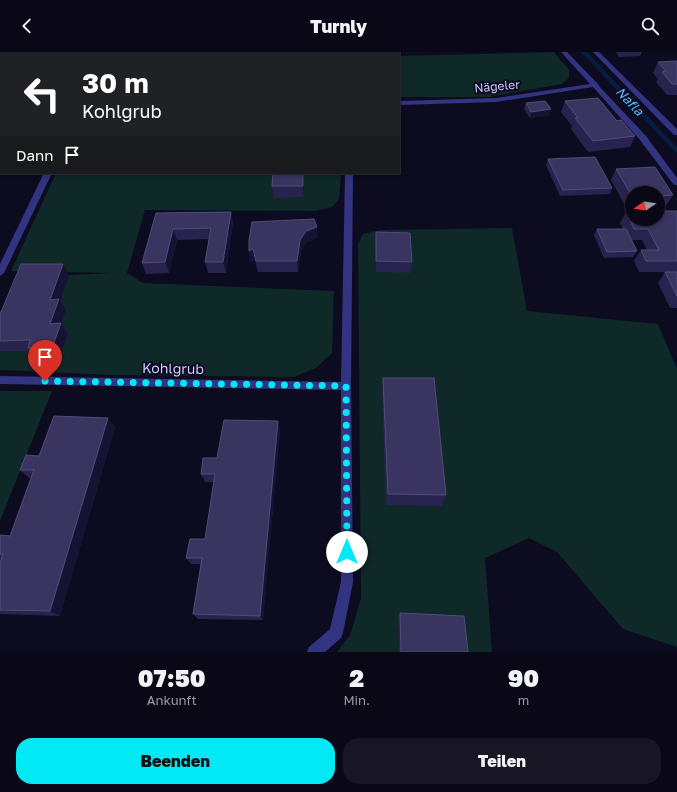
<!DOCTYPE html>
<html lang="de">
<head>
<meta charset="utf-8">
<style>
  :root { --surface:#0a0817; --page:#181624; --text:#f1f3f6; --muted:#999aa1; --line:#2a2936; --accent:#00e9f4 }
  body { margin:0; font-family:"Golos Text",sans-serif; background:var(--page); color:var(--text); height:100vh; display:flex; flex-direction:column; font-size:15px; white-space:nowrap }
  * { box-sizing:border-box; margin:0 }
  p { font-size:13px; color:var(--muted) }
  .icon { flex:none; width:22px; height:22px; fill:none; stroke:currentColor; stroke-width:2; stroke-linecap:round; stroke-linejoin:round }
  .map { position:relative; height:600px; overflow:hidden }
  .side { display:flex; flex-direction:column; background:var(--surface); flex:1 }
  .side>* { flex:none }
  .top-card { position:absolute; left:0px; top:0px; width:400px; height:122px; box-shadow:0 2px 6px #0003,0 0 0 1px var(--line); background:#202124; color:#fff; overflow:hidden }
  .needle { width:26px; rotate:257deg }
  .buttons { position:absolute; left:625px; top:134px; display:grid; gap:8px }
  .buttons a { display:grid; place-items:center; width:40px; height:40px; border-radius:50%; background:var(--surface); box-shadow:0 2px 6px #0003,0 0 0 1px var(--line); font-size:20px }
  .pin { position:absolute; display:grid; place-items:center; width:34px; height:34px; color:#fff; margin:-41px -17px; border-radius:50% 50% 50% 0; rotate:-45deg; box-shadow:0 0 4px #0007 }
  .pin .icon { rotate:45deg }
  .me { position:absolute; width:44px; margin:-22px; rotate:0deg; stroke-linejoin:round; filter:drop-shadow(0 0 3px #0008) }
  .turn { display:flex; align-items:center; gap:14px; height:84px; padding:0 16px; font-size:18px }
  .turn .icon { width:52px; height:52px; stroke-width:2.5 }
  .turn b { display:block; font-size:28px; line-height:34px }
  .then { display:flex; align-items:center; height:38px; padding:0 16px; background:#0003; gap:8px; font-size:15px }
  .eta { display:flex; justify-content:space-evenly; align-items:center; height:68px; text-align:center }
  .eta b { font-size:24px; font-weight:800; line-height:28px }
  .action { display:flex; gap:8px; margin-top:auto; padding:8px 16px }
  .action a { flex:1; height:46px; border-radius:16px; background:var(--accent); color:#111; font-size:16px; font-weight:800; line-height:46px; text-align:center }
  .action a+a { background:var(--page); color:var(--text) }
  header { display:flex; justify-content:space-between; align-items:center; height:52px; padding:0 16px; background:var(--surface); font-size:18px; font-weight:800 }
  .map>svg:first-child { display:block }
  .green { fill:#0e2927 }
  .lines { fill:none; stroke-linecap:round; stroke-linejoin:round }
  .stream { fill:#061d3d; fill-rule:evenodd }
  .street { fill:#333481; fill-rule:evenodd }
  .wall { fill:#28234e }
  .shaded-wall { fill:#161233 }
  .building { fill:#3a3461; stroke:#514c7a }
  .route { stroke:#00e9f4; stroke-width:7; stroke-dasharray:0 12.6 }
  .labels { text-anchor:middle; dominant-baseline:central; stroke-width:4; stroke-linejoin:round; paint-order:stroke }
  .far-street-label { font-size:12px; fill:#ccc9ff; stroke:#0d0b1f }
  .far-water-label { font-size:13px; font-style:italic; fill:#57baff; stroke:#0d0b1f }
  .street-label { font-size:14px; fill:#ccc9ff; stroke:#0d0b1f }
</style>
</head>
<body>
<header><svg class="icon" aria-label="back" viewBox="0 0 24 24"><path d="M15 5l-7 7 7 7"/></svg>Turnly<svg class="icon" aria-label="search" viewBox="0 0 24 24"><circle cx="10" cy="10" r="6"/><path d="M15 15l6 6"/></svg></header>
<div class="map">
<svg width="677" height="600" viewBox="0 0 677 600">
  <rect width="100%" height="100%" fill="#0d0b1f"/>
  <path class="green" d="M 554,0 L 569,18 L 569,26 L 562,32 L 489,45 L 399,45 L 399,4 Z
    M 56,121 L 341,121 L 339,147 L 332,155 L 316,159 L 145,158 L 127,221 L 143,231 L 334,239 L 332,301 L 316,316 L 294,325 L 112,323 L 0,318 L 0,299 L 38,299 L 57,282 L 57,258 L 69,223 L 113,221 L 11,219 Z
    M 512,176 L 527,259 L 658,272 L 677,317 L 677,595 L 623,577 L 557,500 L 529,486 L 485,506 L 492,600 L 337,600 L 350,583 L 361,546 L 358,192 L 363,182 L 380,178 Z
    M 0,339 L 52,339 L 0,469 Z"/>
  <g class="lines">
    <path class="stream" d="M 581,0 L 587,0 L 677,95 L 677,101 L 675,100 Z"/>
    <path class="street" d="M 107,0 L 113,0 L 113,1 L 107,1 Z
      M 561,0 L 567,0 L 598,32 L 599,34 L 646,84 L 677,126 L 677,133 L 674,133 L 640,88 L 593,35 L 496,50 L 399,53 L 399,49 L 496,46 L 590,32 Z
      M 593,0 L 599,0 L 677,77 L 677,83 L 674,83 Z
      M 0,65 L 1,65 L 1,69 L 0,69 Z
      M 44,121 L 52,121 L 4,221 L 0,224 L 0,212 Z
      M 345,121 L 353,121 L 351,334 L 353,530 L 343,581 L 341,586 L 325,600 L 307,600 L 309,595 L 330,577 L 341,530 L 341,338 L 0,332 L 0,324 L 341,330 Z"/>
  </g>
  <path class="wall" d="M 20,0 L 57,0 L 56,1 L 20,1 Z
    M 616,0 L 642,0 L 640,4 L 619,5 Z
    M 677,9 L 677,43 L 667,43 L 656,30 L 658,27 L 653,21 L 658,10 Z
    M 0,36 L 1,36 L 1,57 L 0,57 Z
    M 565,49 L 617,69 L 635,84 L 630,95 L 588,100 L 571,77 L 572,74 L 561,60 Z
    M 526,51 L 549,63 L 530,66 L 524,57 Z
    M 548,107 L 612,136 L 610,142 L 560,144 L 546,113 Z
    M 616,117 L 673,143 L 666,154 L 658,155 L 658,141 L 632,141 L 632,156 L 627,157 L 611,128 Z
    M 304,121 L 304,145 L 274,146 L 272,134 Z
    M 677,159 L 677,220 L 667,220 L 677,220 L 677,256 L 670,256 L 658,231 L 665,220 L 639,220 L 634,209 L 641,198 L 647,198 L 642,188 L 631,188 L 637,199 L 633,205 L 604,206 L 594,183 L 597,177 L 623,177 L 620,171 L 626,160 Z
    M 231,160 L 233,171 L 226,221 L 208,221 L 205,210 L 209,187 L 177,188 L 169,221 L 146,222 L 142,211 L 156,161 Z
    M 376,180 L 412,210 L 410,221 L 376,220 L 375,191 Z
    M 318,186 L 307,190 L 301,199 L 298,220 L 258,220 L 255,208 L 251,210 L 249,199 Z
    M 69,223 L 60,249 L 66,258 L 61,271 L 68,282 L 59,306 L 36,306 L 30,299 L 0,299 L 0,260 L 1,260 Z
    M 383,326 L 446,443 L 442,454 L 386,453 L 382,339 Z
    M 108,366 L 115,375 L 60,564 L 0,562 L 0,511 L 1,508 L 0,508 L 0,483 L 10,484 L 31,426 L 29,426 L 20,418 L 39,404 Z
    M 278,369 L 280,378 L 263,568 L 198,567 L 193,562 L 201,512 L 191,512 L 186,506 L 205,487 L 214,430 L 205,430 L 201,422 L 217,406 Z
    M 400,561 L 468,600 L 399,600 L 398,566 Z"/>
  <path class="shaded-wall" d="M 0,21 L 1,23 L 1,29 L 0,30 Z
    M 551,57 L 549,63 L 530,66 L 531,60 Z
    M 303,121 L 304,121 L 304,145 L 303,134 Z
    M 231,160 L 233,171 L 226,221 L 223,210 Z
    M 317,175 L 318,186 L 307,190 L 301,199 L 298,220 L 297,209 L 300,188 L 306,179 Z
    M 173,177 L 177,188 L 169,221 L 165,210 Z
    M 253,197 L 255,208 L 251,210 L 249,199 Z
    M 63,212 L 69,223 L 60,249 L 66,258 L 57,282 L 50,272 L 50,248 Z
    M 61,271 L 68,282 L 59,306 L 52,296 Z
    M 108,366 L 115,375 L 60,564 L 50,559 Z
    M 278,369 L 280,378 L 263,568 L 260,564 Z"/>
  <path class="building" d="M 150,0 L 243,0 L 243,1 L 149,1 Z
    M 677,9 L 677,32 L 672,32 L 662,20 L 666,19 L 658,10 Z
    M 0,36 L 1,36 L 1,46 L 0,46 Z
    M 598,46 L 617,69 L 621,68 L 635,84 L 593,89 L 575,66 L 578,66 L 565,49 Z
    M 545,49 L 551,57 L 531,60 L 526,51 Z
    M 595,105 L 612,136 L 563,138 L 548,107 Z
    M 655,115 L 673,143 L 658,144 L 658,141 L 632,141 L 632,144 L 616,117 Z
    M 273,121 L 303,121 L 303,134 L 272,134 Z
    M 658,159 L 677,159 L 677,209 L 646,209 L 641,198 L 659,198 L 648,177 L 634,177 L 626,160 L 632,160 L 632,167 L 658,167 Z
    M 231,160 L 223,210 L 205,210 L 211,176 L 173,177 L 165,210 L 142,211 L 156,161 Z
    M 314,167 L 317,175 L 306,179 L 300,188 L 297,209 L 256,209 L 253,197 L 249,199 L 249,188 L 252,170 Z
    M 597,177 L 626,177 L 637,199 L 607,200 Z
    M 376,180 L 410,181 L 412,210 L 376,209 Z
    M 21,212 L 63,212 L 50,248 L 59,247 L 50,272 L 61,271 L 52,296 L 28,296 L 30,288 L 0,289 L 0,260 L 1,260 Z
    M 665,220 L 677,220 L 677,244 Z
    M 383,326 L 434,326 L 446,443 L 388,442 Z
    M 54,364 L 108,366 L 50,559 L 0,558 L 0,511 L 3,502 L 0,502 L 0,483 L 10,484 L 34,418 L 20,418 L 26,403 L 39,404 Z
    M 224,368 L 278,369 L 260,564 L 193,562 L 202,506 L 186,506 L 190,487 L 205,487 L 215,422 L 201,422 L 203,406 L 217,406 Z
    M 400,561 L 464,564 L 468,600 L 401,600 Z"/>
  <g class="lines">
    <path class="route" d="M 45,329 L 346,334 L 347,500"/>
  </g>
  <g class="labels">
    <g class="far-street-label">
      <text transform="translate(497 34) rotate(-5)">Nägeler</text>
    </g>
    <g class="far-water-label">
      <text transform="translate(630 49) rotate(47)">Nafla</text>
    </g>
    <g class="street-label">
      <text transform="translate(173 316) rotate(1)">Kohlgrub</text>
    </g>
  </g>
</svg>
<div class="buttons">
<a><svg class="needle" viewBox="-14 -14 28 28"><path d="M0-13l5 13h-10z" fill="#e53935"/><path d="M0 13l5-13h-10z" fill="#999aa1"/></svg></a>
</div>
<div class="pin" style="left:45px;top:329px;background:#d93025"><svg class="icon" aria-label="arrive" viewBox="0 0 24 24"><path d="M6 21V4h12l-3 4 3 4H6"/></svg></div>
<svg class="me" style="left:347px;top:500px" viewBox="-20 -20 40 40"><circle r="19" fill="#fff"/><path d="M0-13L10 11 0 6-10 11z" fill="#00e9f4"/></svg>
<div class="top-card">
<div class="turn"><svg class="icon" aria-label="left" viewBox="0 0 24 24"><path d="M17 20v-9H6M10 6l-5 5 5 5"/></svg><div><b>30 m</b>Kohlgrub</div></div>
<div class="then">Dann<svg class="icon" aria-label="arrive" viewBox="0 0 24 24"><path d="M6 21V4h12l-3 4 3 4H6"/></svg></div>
</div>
</div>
<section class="side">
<div class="eta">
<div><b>07:50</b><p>Ankunft</p></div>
<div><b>2</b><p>Min.</p></div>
<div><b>90</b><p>m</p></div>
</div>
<div class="action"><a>Beenden</a><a>Teilen</a></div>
</section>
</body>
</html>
